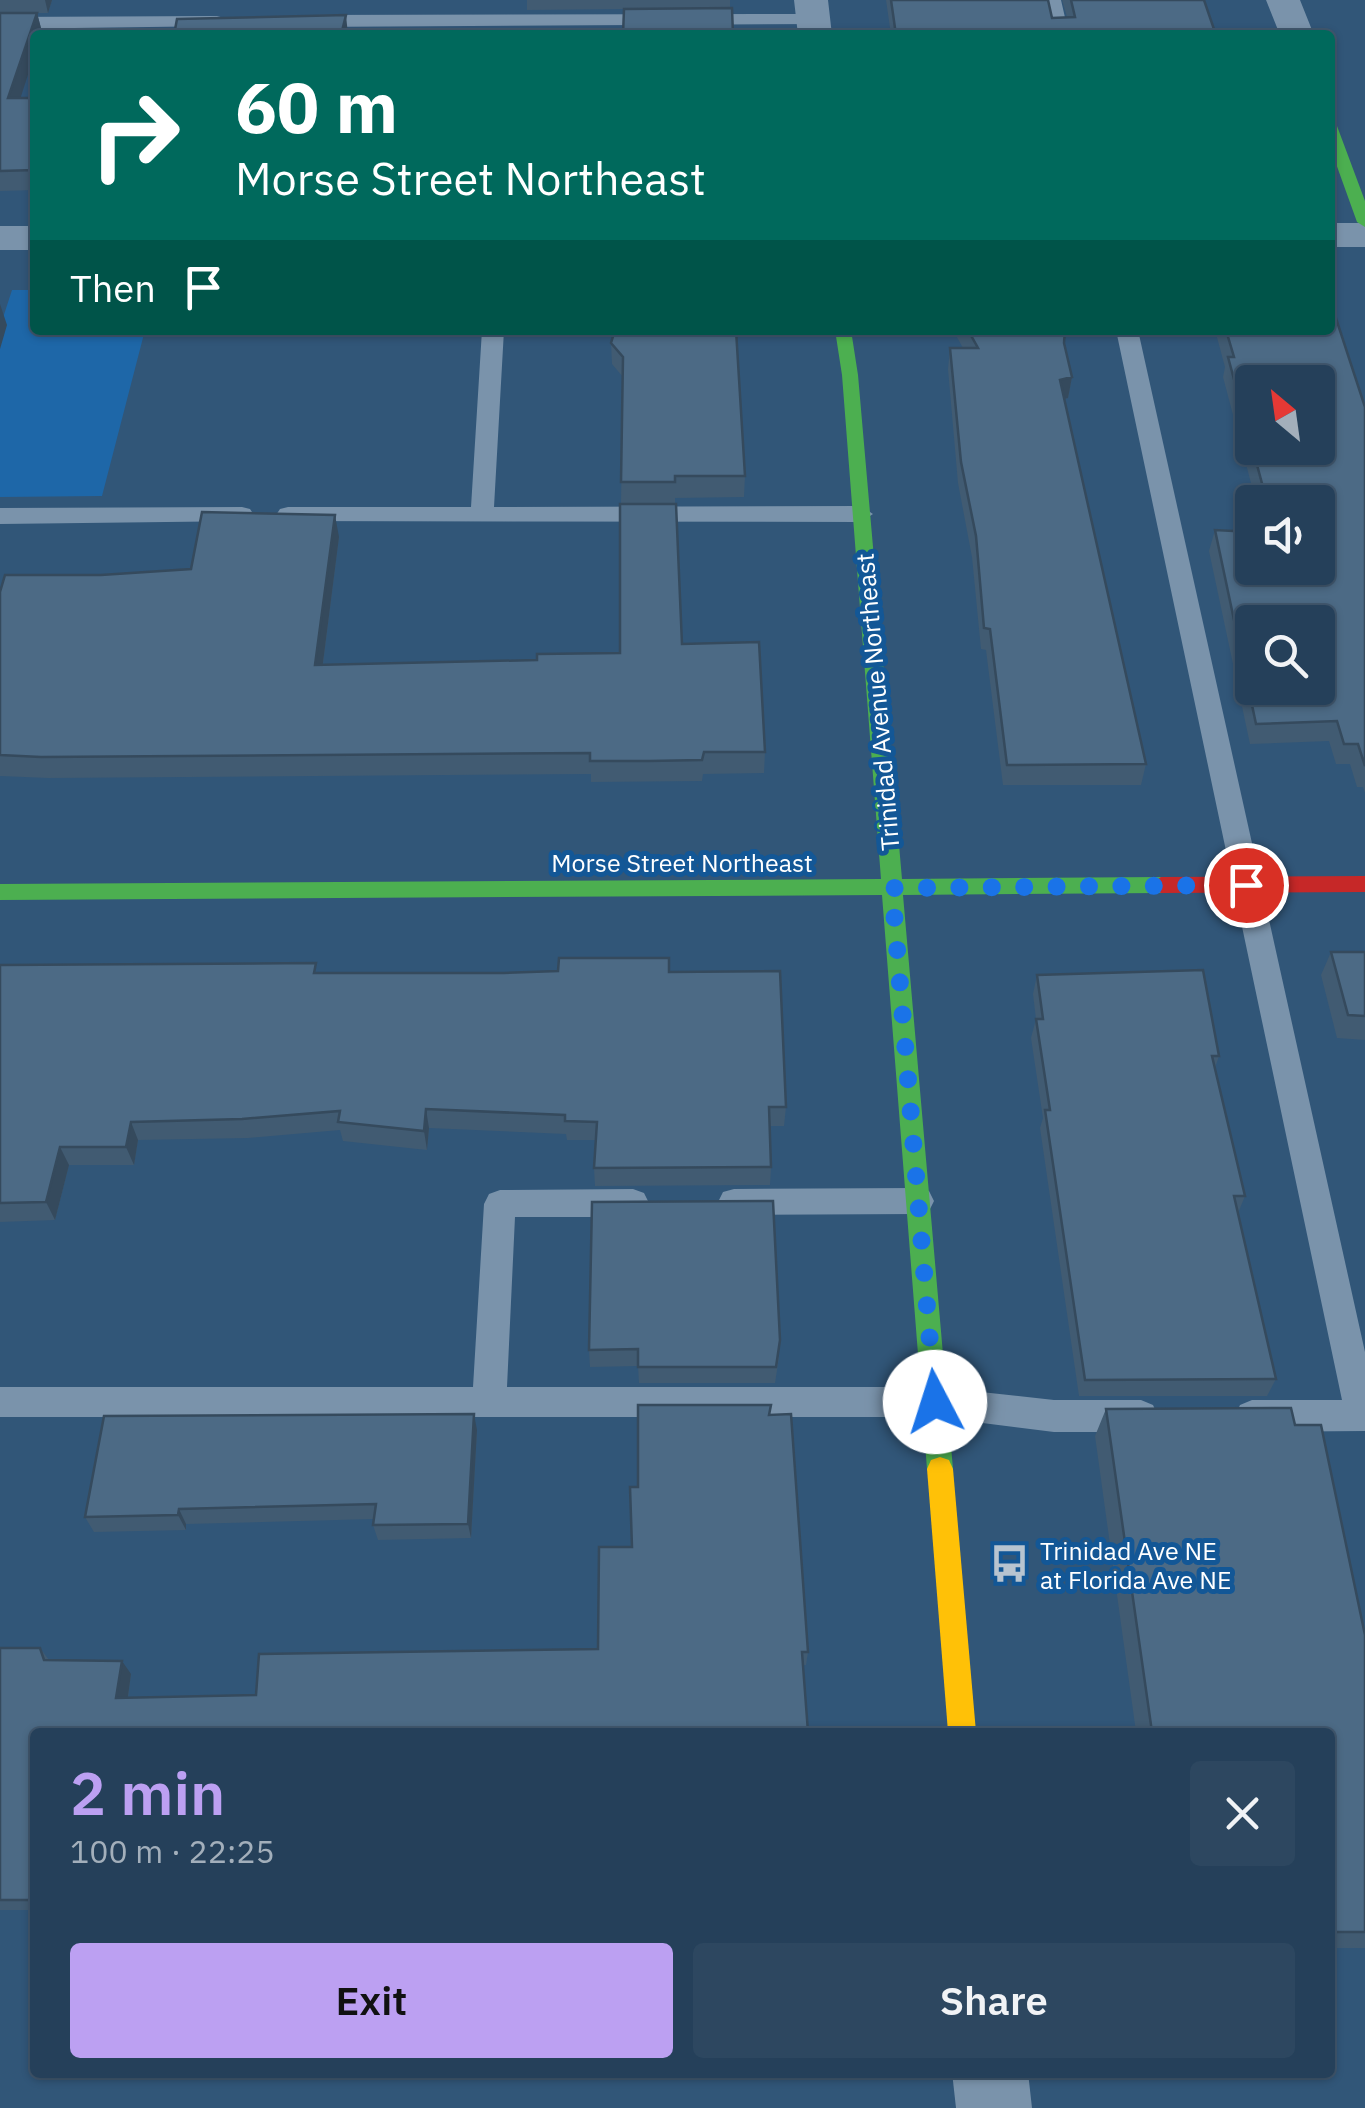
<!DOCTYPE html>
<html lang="en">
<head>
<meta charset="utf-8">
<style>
  :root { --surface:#25405a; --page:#2d4760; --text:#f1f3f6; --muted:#a3afbb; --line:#425970; --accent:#bca0f2 }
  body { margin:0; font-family:"IBM Plex Sans",sans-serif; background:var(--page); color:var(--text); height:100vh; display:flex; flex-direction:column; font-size:38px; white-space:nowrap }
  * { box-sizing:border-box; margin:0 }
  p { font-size:32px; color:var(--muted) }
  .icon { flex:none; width:55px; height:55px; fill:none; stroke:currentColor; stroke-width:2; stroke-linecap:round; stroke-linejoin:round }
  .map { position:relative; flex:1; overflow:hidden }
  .details { position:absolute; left:30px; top:1728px; width:1305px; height:350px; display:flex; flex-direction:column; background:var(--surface); border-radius:10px; box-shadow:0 2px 8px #0004,0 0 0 2px var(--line) }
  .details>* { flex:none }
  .banner { position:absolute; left:30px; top:30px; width:1305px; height:305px; border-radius:10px; box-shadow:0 2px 8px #0004,0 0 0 2px var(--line); background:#00695c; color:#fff; overflow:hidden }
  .needle { width:65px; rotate:331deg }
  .controls { position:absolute; left:1235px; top:365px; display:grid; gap:20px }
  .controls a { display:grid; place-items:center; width:100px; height:100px; border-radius:10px; background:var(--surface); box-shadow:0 2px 8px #0004,0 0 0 2px var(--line); font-size:50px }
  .pin { position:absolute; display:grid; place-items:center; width:85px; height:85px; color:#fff; margin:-42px; border:5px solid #fff; border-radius:50%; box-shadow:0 2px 10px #0007 }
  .me { position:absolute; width:110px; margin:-55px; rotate:355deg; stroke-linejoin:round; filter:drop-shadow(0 0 8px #0008) }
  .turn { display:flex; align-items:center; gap:35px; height:210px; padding:0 40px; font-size:45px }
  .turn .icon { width:130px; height:130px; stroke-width:2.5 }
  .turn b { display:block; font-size:70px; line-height:85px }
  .then { display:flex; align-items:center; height:95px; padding:0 40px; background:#0003; gap:20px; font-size:38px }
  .round { display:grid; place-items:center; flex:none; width:105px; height:105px; border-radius:10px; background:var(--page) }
  .summary { display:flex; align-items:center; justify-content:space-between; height:170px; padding:0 40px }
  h1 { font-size:60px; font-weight:600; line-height:75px; color:var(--accent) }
  .action { display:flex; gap:20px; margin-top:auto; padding:20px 40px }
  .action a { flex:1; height:115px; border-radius:10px; background:var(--accent); color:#111; font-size:40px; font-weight:600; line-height:115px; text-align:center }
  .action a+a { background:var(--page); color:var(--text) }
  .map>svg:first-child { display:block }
  .green { fill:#1e67a8 }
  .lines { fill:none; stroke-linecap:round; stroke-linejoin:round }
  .lane { fill:#7a93ab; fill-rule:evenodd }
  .street { fill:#7a93ab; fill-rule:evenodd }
  .fast { fill:#4caf50; fill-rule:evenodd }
  .slow { fill:#ffc107; fill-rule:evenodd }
  .jam { fill:#c62828; fill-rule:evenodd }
  .wall { fill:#415b72 }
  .shaded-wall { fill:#354a5d }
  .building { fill:#4c6a85; stroke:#354a5d; stroke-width:2.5; fill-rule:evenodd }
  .route { stroke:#1a73e8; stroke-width:18; stroke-dasharray:0 32.4 }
  .labels { text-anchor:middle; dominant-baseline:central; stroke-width:10; stroke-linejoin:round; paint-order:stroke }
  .street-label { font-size:25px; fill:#fff; stroke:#135796 }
  .poi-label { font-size:25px; fill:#fff; stroke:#135796; text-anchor:start }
</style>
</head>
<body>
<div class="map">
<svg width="1365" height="2108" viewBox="0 0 1365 2108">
  <rect width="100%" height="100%" fill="#315678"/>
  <path class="green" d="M 12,290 L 35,290 L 35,330 L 145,330 L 102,496 L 0,497 L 0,327 Z"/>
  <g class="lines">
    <path class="lane" d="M 1043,0 L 1061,0 L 1069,35 L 1051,35 Z
      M 813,14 L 822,20 L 820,24 L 308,27 L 299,21 L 308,15 Z
      M 217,16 L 224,18 L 224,26 L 0,29 L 0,17 Z
      M 482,330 L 504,330 L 494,507 L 861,506 L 873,514 L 861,522 L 280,521 L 276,515 L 280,509 L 288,507 L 471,507 Z
      M 1116,330 L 1138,330 L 1365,1352 L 1365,1431 L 1252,1432 L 1240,1427 L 1235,1416 L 1240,1405 L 1252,1400 L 1342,1400 Z
      M 242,507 L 250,509 L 254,515 L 250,521 L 0,524 L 0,508 Z
      M 918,1188 L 929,1191 L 934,1201 L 929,1211 L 918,1214 L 734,1215 L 723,1212 L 718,1202 L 723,1192 L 734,1189 Z
      M 633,1189 L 644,1193 L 649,1203 L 644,1213 L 633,1217 L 515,1217 L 507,1387 L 935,1387 L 1054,1400 L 1141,1400 L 1153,1405 L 1158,1416 L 1153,1427 L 1141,1432 L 1054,1432 L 935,1417 L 0,1417 L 0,1387 L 473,1387 L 484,1204 L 489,1194 L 500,1190 Z"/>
    <path class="street" d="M 794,0 L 828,0 L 832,35 L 798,35 Z
      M 1266,0 L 1300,0 L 1314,35 L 1280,35 Z
      M 1330,223 L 1365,223 L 1365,247 L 1330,247 Z
      M 0,226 L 35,226 L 35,250 L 0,250 Z
      M 952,2072 L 1028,2072 L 1032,2108 L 956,2108 Z"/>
    <path class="fast" d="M 1330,122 L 1337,126 L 1365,201 L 1365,227 L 1357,222 L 1330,147 Z
      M 835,330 L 851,330 L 858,375 L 902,879 L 1161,877 L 1172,885 L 1161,893 L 903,895 L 953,1469 L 949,1478 L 940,1481 L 931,1478 L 927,1469 L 882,895 L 0,900 L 0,884 L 881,879 L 842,375 Z"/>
    <path class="slow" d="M 940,1457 L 949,1460 L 953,1469 L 976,1732 L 948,1732 L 927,1469 L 931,1460 Z"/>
    <path class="jam" d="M 1365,876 L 1365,892 L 1161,893 L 1150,885 L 1161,877 Z"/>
  </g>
  <path class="wall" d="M 0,0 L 52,0 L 48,13 L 37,13 L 42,32 L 35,35 L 35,53 L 20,98 L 35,98 L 35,190 L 0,191 Z
    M 527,0 L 730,0 L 730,8 L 527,10 Z
    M 886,0 L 1048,0 L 1052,18 L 1067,17 L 1062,0 L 1204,0 L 1216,35 L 891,35 Z
    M 953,330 L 1065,330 L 1064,343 L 1072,377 L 1068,398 L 1065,399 L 1146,764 L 1141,785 L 1003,785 L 986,650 L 981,649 L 972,557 L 958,483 L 948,369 L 950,348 L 963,348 Z
    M 1215,330 L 1330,330 L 1365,407 L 1365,793 L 1363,787 L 1357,787 L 1350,764 L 1336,764 L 1329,741 L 1250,744 L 1209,551 L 1215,530 L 1252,568 L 1318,502 L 1256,502 L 1223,377 L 1225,367 Z
    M 611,343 L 745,476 L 744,497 L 675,498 L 675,503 L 621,503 L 623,377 L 612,364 Z
    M 339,537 L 323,664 L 537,660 L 620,653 L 682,644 L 765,752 L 764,773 L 703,774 L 702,781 L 591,782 L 591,774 L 49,778 L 0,776 L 0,592 L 101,575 L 191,569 Z
    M 1331,952 L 1365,952 L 1365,1040 L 1337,1038 L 1321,975 Z
    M 0,965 L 318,973 L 669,972 L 786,1107 L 784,1126 L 770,1126 L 771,1167 L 770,1185 L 595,1186 L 594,1168 L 596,1140 L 567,1140 L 566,1134 L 429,1128 L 427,1150 L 343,1141 L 340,1130 L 248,1138 L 138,1140 L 134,1165 L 69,1165 L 55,1220 L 0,1222 Z
    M 1037,975 L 1219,1056 L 1215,1068 L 1245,1196 L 1238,1213 L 1276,1379 L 1267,1396 L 1079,1396 L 1040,1128 L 1043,1118 L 1031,1038 L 1036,1019 L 1033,994 Z
    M 592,1202 L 779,1357 L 775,1383 L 639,1383 L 638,1366 L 590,1367 L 589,1350 Z
    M 1106,1409 L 1295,1425 L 1365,1635 L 1365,1948 L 1330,1948 L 1330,1732 L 1136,1732 L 1095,1436 Z
    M 770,1415 L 808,1652 L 806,1665 L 35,1732 L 35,1910 L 0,1910 L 0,1648 L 40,1648 L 49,1660 L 131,1674 L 128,1698 L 256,1695 L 598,1649 L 632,1547 L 638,1487 Z
    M 477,1430 L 471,1538 L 378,1540 L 373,1525 L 374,1519 L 186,1524 L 186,1530 L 94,1532 L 85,1517 Z"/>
  <path class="shaded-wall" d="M 45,0 L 52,0 L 48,13 Z
    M 37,13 L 42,32 L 41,35 L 35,35 L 35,53 L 14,118 L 8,98 Z
    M 346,15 L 348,35 L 341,35 Z
    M 0,304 L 7,325 L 0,349 Z
    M 1072,377 L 1068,398 L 1057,401 L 1060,380 Z
    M 335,515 L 339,537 L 320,686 L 315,665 Z
    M 426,1109 L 429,1128 L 427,1150 L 424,1131 Z
    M 131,1122 L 138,1140 L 134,1165 L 126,1147 Z
    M 60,1147 L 69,1165 L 55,1220 L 46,1202 Z
    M 474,1414 L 477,1430 L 471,1538 L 468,1524 Z
    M 179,1509 L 186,1524 L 186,1530 L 178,1515 Z
    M 122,1661 L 131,1674 L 126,1711 L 116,1698 Z"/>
  <path class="building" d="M 891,0 L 1048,0 L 1052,18 L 1075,17 L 1071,0 L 1204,0 L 1216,35 L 896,35 Z
    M 732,8 L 733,35 L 623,35 L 624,9 Z
    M 0,13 L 37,13 L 8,98 L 35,98 L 35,170 L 0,171 Z
    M 346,15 L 341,35 L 174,35 L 177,19 Z
    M 1330,300 L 1365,407 L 1365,766 L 1358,744 L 1344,744 L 1337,721 L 1256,724 L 1215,530 L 1252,532 L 1252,568 L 1318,568 L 1318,502 L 1267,502 L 1228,357 L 1234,357 L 1226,330 L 1330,330 ZM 1252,382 L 1318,382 L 1318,448 L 1252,448 ZM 1252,622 L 1318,622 L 1318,688 L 1252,688 Z
    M 615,330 L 736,330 L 745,476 L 675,476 L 675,482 L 621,482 L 623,357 L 611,343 Z
    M 968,330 L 1065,330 L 1064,343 L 1072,377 L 1060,380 L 1146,764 L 1007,765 L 990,629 L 984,628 L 976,536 L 961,462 L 950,348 L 978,348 Z
    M 620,504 L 676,504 L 682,644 L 759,642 L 765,752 L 704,752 L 702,760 L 649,761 L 590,761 L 590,753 L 41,757 L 0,755 L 0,592 L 5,575 L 101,575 L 191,569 L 202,512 L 335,515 L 315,665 L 537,660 L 537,654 L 620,653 Z
    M 1331,952 L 1365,952 L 1365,1016 L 1348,1015 Z
    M 559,958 L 669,958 L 669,972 L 780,971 L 786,1107 L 769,1107 L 771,1167 L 594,1168 L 597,1122 L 565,1121 L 565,1115 L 426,1109 L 424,1131 L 338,1122 L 340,1111 L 242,1119 L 131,1122 L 126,1147 L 60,1147 L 46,1202 L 0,1203 L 0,965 L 316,963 L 314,973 L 504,973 L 558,971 Z
    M 1203,970 L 1219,1056 L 1212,1056 L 1245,1196 L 1234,1196 L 1276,1379 L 1085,1380 L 1045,1110 L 1050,1110 L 1036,1019 L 1043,1019 L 1037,975 Z
    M 773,1201 L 780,1340 L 776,1367 L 638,1367 L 638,1349 L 589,1350 L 592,1202 Z
    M 638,1405 L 771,1405 L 769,1415 L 791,1414 L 808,1652 L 802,1652 L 808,1732 L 35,1732 L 35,1900 L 0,1900 L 0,1648 L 40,1648 L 44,1660 L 122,1661 L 116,1698 L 256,1695 L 259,1654 L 598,1649 L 599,1547 L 632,1547 L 630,1487 L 638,1487 Z
    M 1291,1408 L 1295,1425 L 1321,1425 L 1365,1635 L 1365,1932 L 1330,1932 L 1330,1732 L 1152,1732 L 1106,1409 Z
    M 474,1414 L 468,1524 L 373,1525 L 376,1504 L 179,1509 L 178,1515 L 85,1517 L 104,1416 Z"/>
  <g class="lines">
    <path class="route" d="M 935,1402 L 892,888 L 1246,885"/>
  </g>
  <defs>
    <symbol id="bus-bare" viewBox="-9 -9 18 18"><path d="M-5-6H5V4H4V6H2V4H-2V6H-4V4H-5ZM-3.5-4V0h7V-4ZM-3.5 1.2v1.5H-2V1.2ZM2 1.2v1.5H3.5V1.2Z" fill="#b7c4d0" stroke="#135796" stroke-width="2.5" paint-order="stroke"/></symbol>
  </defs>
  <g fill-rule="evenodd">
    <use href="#bus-bare" x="982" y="1536" width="55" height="55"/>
  </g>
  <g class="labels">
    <g class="street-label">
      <text transform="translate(877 702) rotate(-95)">Trinidad Avenue Northeast</text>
      <text x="682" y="862">Morse Street Northeast</text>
    </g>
    <g class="poi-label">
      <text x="1040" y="1550">Trinidad Ave NE<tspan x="1040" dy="29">at Florida Ave NE</tspan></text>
    </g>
  </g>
</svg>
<div class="controls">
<a><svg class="needle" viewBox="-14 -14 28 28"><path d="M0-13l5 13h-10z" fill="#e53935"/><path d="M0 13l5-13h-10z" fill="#a3afbb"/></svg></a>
<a><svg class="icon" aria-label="sound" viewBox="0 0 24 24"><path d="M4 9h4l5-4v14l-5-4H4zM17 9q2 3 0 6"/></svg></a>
<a><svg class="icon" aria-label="search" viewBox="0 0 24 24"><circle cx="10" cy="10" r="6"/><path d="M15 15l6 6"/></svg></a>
</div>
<div class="pin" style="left:1246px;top:885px;background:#d93025"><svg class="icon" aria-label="arrive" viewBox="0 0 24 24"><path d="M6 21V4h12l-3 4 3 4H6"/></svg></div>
<svg class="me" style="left:935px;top:1402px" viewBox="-20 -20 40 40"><circle r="19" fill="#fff"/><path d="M0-13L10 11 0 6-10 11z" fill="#1a73e8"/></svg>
<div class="banner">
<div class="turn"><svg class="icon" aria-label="right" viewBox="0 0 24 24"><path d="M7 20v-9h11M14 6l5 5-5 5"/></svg><div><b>60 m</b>Morse Street Northeast</div></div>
<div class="then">Then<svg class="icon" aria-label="arrive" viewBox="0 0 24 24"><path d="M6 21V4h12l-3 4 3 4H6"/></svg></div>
</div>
<section class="details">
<div class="summary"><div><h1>2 min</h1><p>100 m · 22:25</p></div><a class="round"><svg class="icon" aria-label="close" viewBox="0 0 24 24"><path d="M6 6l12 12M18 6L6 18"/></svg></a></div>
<div class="action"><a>Exit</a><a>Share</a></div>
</section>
</div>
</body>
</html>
